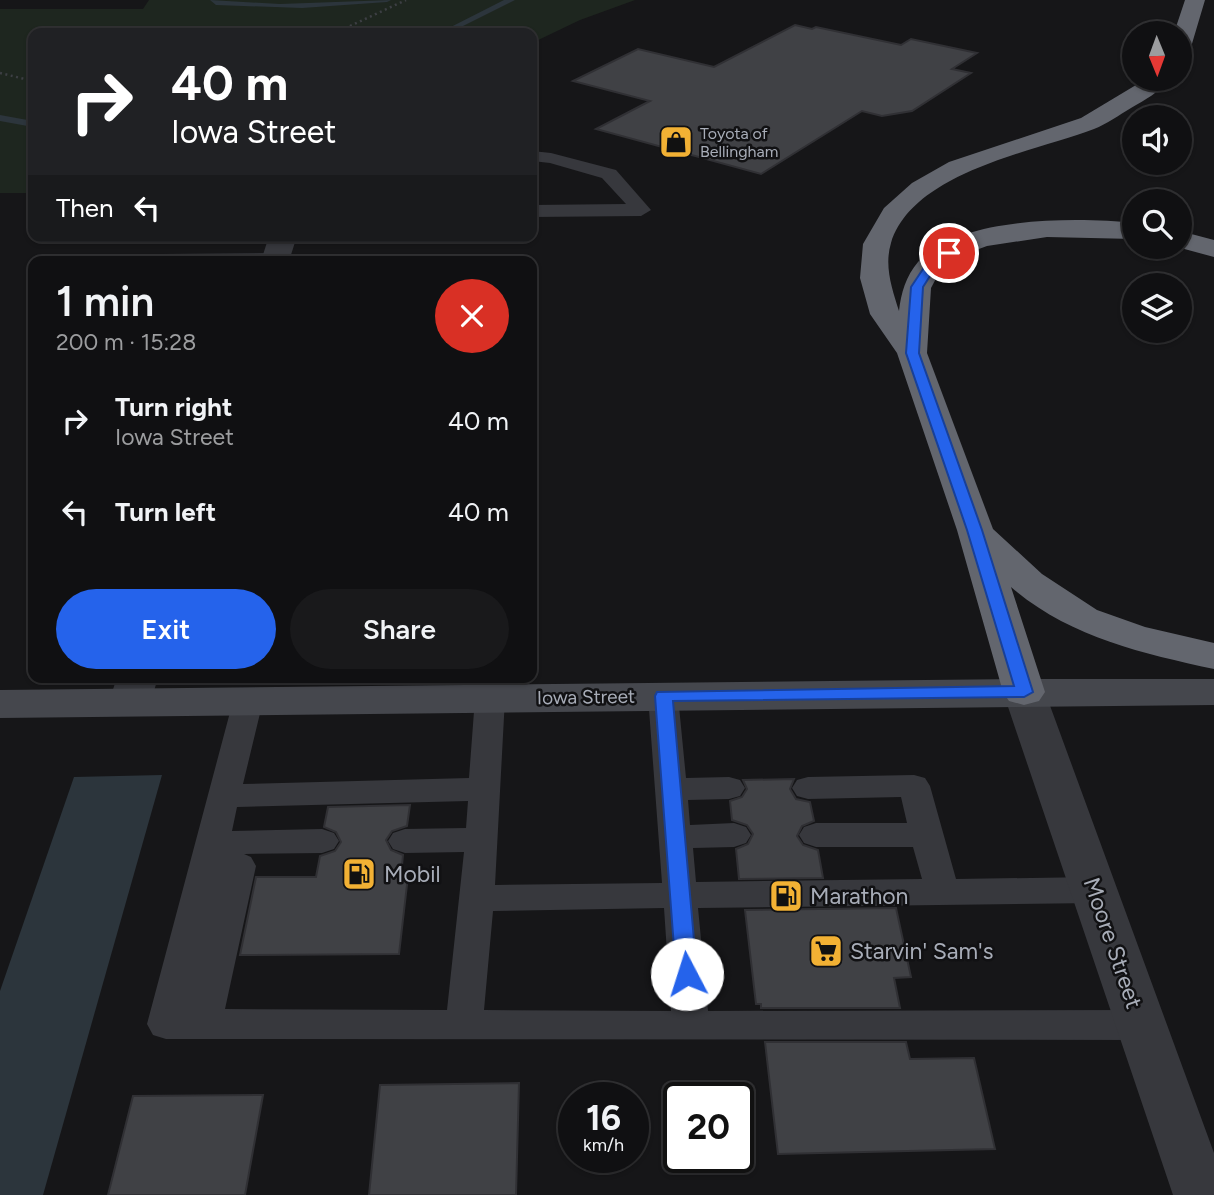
<!DOCTYPE html>
<html lang="en">
<head>
<meta charset="utf-8">
<style>
  :root { --surface:#101012; --page:#19191b; --text:#f1f3f6; --muted:#9c9d9f; --line:#303032; --accent:#2563eb }
  body { margin:0; font-family:Figtree,sans-serif; background:var(--page); color:var(--text); height:100vh; display:flex; flex-direction:column; font-size:26px; white-space:nowrap }
  * { box-sizing:border-box; margin:0 }
  p { font-size:23px; color:var(--muted) }
  .icon { flex:none; width:38px; height:38px; fill:none; stroke:currentColor; stroke-width:2; stroke-linecap:round; stroke-linejoin:round }
  .map { position:relative; flex:1; overflow:hidden }
  .panel { position:absolute; left:28px; top:256px; width:509px; height:427px; display:flex; flex-direction:column; background:var(--surface); border-radius:14px; box-shadow:0 2px 5px #0004,0 0 0 2px var(--line) }
  .panel>* { flex:none }
  .banner { position:absolute; left:28px; top:28px; width:509px; height:214px; border-radius:14px; box-shadow:0 2px 5px #0004,0 0 0 2px var(--line); background:#202124; color:#fff; overflow:hidden }
  .needle { width:46px; rotate:179deg }
  .controls { position:absolute; left:1122px; top:21px; display:grid; gap:14px }
  .controls a { display:grid; place-items:center; width:70px; height:70px; border-radius:50%; background:var(--surface); box-shadow:0 2px 5px #0004,0 0 0 2px var(--line); font-size:35px }
  .speed { position:absolute; left:558px; top:1082px; display:flex; gap:14px; font-size:35px; font-weight:700; text-align:center }
  .speed>* { display:grid; place-content:center; width:91px; height:91px; border-radius:50%; background:var(--surface); box-shadow:0 2px 5px #0004,0 0 0 2px var(--line); line-height:1 }
  .speed small { font-size:18px; font-weight:400 }
  .speed .limit { border:4px solid #111; border-radius:10px; background:#fff; color:#111 }
  .pin { position:absolute; display:grid; place-items:center; width:60px; height:60px; color:#fff; margin:-30px; border:4px solid #fff; border-radius:50%; box-shadow:0 2px 7px #0007 }
  .me { position:absolute; width:77px; margin:-38px; rotate:355deg; stroke-linejoin:round; filter:drop-shadow(0 0 5px #0008) }
  .turn { display:flex; align-items:center; gap:24px; height:147px; padding:0 28px; font-size:32px }
  .turn .icon { width:91px; height:91px; stroke-width:2.5 }
  .turn b { display:block; font-size:49px; line-height:60px }
  .then { display:flex; align-items:center; height:66px; padding:0 28px; background:#0003; gap:14px; font-size:26px }
  .round { display:grid; place-items:center; flex:none; width:74px; height:74px; border-radius:37px; background:var(--page) }
  .summary { display:flex; align-items:center; justify-content:space-between; height:119px; padding:0 28px }
  h1 { font-size:42px; font-weight:600; line-height:52px }
  .action { display:flex; gap:14px; margin-top:auto; padding:14px 28px }
  .action a { flex:1; height:80px; border-radius:42px; background:var(--accent); color:#fff; font-size:28px; font-weight:600; line-height:80px; text-align:center }
  .action a+a { background:var(--page); color:var(--text) }
  ul { padding:0; list-style:none }
  li { display:flex; align-items:center; gap:21px; height:91px; padding:0 28px }
  li div { flex:1 }
  li b { display:block; font-size:26px }
  li em { font-style:normal }
  .map>svg:first-child { display:block }
  .green { fill:#1e261f }
  .water { fill:#2c353c }
  .lines { fill:none; stroke-linecap:round; stroke-linejoin:round }
  .stream { fill:#2c353c; fill-rule:evenodd }
  .building { fill:#404145; stroke:#303034; stroke-width:2 }
  .path { stroke:#3d3f44; stroke-width:2.5; stroke-dasharray:2 3.5; stroke-linecap:butt }
  .lane { fill:#37383d; fill-rule:evenodd }
  .street { fill:#37383d; fill-rule:evenodd }
  .secondary { fill:#45474d; fill-rule:evenodd }
  .highway { fill:#63666e; fill-rule:evenodd }
  .route { fill:#2563eb; stroke:#184099; stroke-width:2 }
  .labels { text-anchor:middle; dominant-baseline:central; stroke-width:5; stroke-linejoin:round; paint-order:stroke }
  .far-poi-label { font-size:16px; fill:#a8adb8; stroke:#111113; text-anchor:start }
  .street-label { font-size:19px; fill:#a8adb8; stroke:#111113 }
  .near-poi-label { font-size:23px; fill:#a8adb8; stroke:#111113; text-anchor:start }
  .near-street-label { font-size:23px; fill:#a8adb8; stroke:#111113 }
</style>
</head>
<body>
<div class="map">
<svg width="1214" height="1195" viewBox="0 0 1214 1195">
  <rect width="100%" height="100%" fill="#161618"/>
  <path class="green" d="M 149,0 L 635,0 L 580,20 L 532,43 L 532,33 L 33,33 L 33,193 L 0,193 L 0,9 L 143,9 Z"/>
  <path class="water" d="M 162,775 L 43,1195 L 0,1195 L 0,991 L 74,777 Z"/>
  <g class="lines">
    <path class="stream" d="M 210,0 L 280,4 L 391,0 L 387,2 L 302,8 L 216,5 Z
      M 504,0 L 515,0 L 449,33 L 439,33 Z
      M 0,115 L 33,121 L 33,127 L 0,121 Z"/>
  </g>
  <path class="building" d="M 795,25 L 812,29 L 816,27 L 901,45 L 911,39 L 977,53 L 952,69 L 971,73 L 912,111 L 882,116 L 862,111 L 761,174 L 596,129 L 650,101 L 573,81 L 638,49 L 714,67 Z
    M 794,779 L 790,789 L 796,799 L 810,802 L 814,821 L 802,826 L 797,836 L 803,845 L 818,850 L 823,878 L 739,879 L 736,849 L 748,844 L 753,834 L 747,825 L 732,820 L 730,801 L 742,797 L 747,789 L 743,780 Z
    M 410,805 L 407,826 L 392,831 L 386,840 L 391,850 L 403,855 L 401,876 L 408,876 L 399,954 L 240,955 L 256,877 L 316,877 L 320,856 L 335,851 L 341,842 L 336,832 L 324,827 L 328,807 Z
    M 896,908 L 911,977 L 894,978 L 900,1008 L 761,1008 L 761,1004 L 756,1004 L 745,910 Z
    M 765,1042 L 906,1042 L 910,1059 L 974,1058 L 995,1149 L 778,1154 Z
    M 519,1083 L 516,1195 L 369,1195 L 380,1085 Z
    M 263,1095 L 245,1195 L 108,1195 L 133,1096 Z"/>
  <g class="lines">
    <path class="path" d="M 335,33 L 406,0
      M 0,73 L 33,81"/>
    <path class="lane" d="M 532,151 L 551,153 L 616,170 L 651,210 L 641,216 L 532,217 L 532,205 L 626,204 L 602,178 L 550,163 L 532,161 Z
      M 276,253 L 283,255 L 285,261 L 151,260 L 154,256 L 161,254 Z
      M 663,686 L 674,689 L 678,696 L 686,778 L 729,777 L 740,780 L 745,788 L 740,796 L 729,799 L 688,800 L 690,825 L 734,823 L 746,827 L 751,835 L 746,843 L 734,847 L 693,848 L 696,882 L 922,879 L 913,847 L 816,847 L 804,843 L 799,835 L 804,827 L 816,823 L 907,823 L 901,797 L 808,799 L 797,796 L 792,788 L 797,780 L 808,777 L 914,775 L 925,778 L 930,786 L 956,879 L 1094,877 L 1106,881 L 1111,890 L 1106,899 L 1094,903 L 698,908 L 708,1011 L 1141,1010 L 1154,1014 L 1160,1025 L 1154,1036 L 1141,1040 L 166,1039 L 153,1035 L 147,1024 L 233,701 L 237,694 L 248,691 L 259,694 L 263,701 L 243,784 L 469,778 L 475,698 L 479,691 L 490,688 L 501,691 L 505,698 L 495,885 L 662,883 L 648,696 L 652,689 ZM 468,801 L 466,828 L 405,829 L 393,833 L 388,841 L 393,849 L 405,853 L 464,852 L 447,1010 L 225,1009 L 256,866 L 251,857 L 244,854 L 322,853 L 334,849 L 339,841 L 334,833 L 322,829 L 232,831 L 237,807 ZM 664,908 L 671,1011 L 484,1010 L 493,911 Z"/>
    <path class="street" d="M 269,236 L 297,236 L 289,261 L 261,261 Z
      M 117,677 L 158,677 L 151,702 L 145,712 L 130,716 L 115,712 L 109,702 Z
      M 1024,679 L 1039,683 L 1045,692 L 1214,1153 L 1214,1195 L 1173,1195 L 1003,692 L 1009,683 Z"/>
    <path class="secondary" d="M 1024,679 L 1214,679 L 1214,705 L 0,718 L 0,690 Z"/>
    <path class="highway" d="M 1185,0 L 1205,0 L 1191,47 L 1188,52 L 1180,53 L 1180,33 L 1174,33 Z
      M 1146,79 L 1168,79 C 1159,93 1146,99 1131,108 C 1119,115 1107,124 1094,129 C 1033,152 913,172 891,243 C 884,266 892,289 899,311 C 901,293 906,276 918,262 C 958,216 1078,217 1134,223 L 1134,239 L 1047,237 L 987,246 L 960,256 L 940,271 L 931,288 L 927,353 L 993,529 L 1042,574 L 1097,610 L 1145,627 L 1214,643 L 1214,669 C 1141,653 1069,637 1011,587 L 1045,692 L 1039,701 L 1024,705 L 1009,701 L 1003,692 L 957,530 L 897,353 L 870,314 L 860,278 L 863,244 L 884,208 L 912,183 L 949,162 L 1081,118 Z
      M 1180,231 L 1214,240 L 1214,257 L 1177,247 L 1180,247 Z"/>
  </g>
  <path class="route" d="M 945,251 L 955,253 L 937,265 L 923,287 L 919,353 L 982,530 L 1033,692 L 1024,697 L 673,701 L 697,974 L 694,980 L 687,982 L 679,980 L 676,974 L 655,696 L 657,692 L 1014,686 L 967,530 L 906,353 L 911,287 L 929,260 Z"/>
  <defs>
    <symbol id="shop-square" viewBox="-11 -11 22 22"><rect x="-9" y="-9" width="18" height="18" rx="4" fill="#f2b134" stroke="#111113"/><path d="M-5-2.5h2.3a2.7 3.5 0 0 1 5.4 0H5L5.5 6h-11ZM-1.5-2.5h3a1.5 2.3 0 0 0-3 0Z" fill="#111"/></symbol>
    <symbol id="fuel-square" viewBox="-11 -11 22 22"><rect x="-9" y="-9" width="18" height="18" rx="4" fill="#f2b134" stroke="#111113"/><path d="M-5.5-6h7V0h2V4h1.3V-2.5L3-4.5l.8-.8L6-3V5H2.5V1h-1V6h-7ZM-4.2-4.7v3.2H.2V-4.7Z" fill="#111"/></symbol>
    <symbol id="supermarket-square" viewBox="-11 -11 22 22"><rect x="-9" y="-9" width="18" height="18" rx="4" fill="#f2b134" stroke="#111113"/><path d="M-6-5.5h2.5l.6 2H6L4.5 2H-2.5L-4.4-4H-6ZM-1.5 3.2a1.3 1.3 0 1 0 .1 0ZM3 3.2a1.3 1.3 0 1 0 .1 0Z" fill="#111"/></symbol>
  </defs>
  <g fill-rule="evenodd">
    <use href="#shop-square" x="657" y="123" width="38" height="38"/>
    <use href="#fuel-square" x="340" y="855" width="38" height="38"/>
    <use href="#fuel-square" x="767" y="877" width="38" height="38"/>
    <use href="#supermarket-square" x="807" y="932" width="38" height="38"/>
  </g>
  <g class="labels">
    <g class="far-poi-label">
      <text x="700" y="133">Toyota of<tspan x="700" dy="18">Bellingham</tspan></text>
    </g>
    <g class="street-label">
      <text transform="translate(586 697) rotate(-1)">Iowa Street</text>
    </g>
    <g class="near-poi-label">
      <text x="384" y="874">Mobil</text>
      <text x="810" y="896">Marathon</text>
      <text x="850" y="951">Starvin' Sam's</text>
    </g>
    <g class="near-street-label">
      <text transform="translate(1113 943) rotate(71)">Moore Street</text>
    </g>
  </g>
</svg>
<div class="controls">
<a><svg class="needle" viewBox="-14 -14 28 28"><path d="M0-13l5 13h-10z" fill="#e53935"/><path d="M0 13l5-13h-10z" fill="#9c9d9f"/></svg></a>
<a><svg class="icon" aria-label="sound" viewBox="0 0 24 24"><path d="M4 9h4l5-4v14l-5-4H4zM17 9q2 3 0 6"/></svg></a>
<a><svg class="icon" aria-label="search" viewBox="0 0 24 24"><circle cx="10" cy="10" r="6"/><path d="M15 15l6 6"/></svg></a>
<a><svg class="icon" aria-label="layers" viewBox="0 0 24 24"><path d="M12 4l9 5-9 5-9-5zM3 14l9 5 9-5"/></svg></a>
</div>
<div class="speed"><div>16<small>km/h</small></div><div class="limit">20</div></div>
<div class="pin" style="left:949px;top:253px;background:#d93025"><svg class="icon" aria-label="arrive" viewBox="0 0 24 24"><path d="M6 21V4h12l-3 4 3 4H6"/></svg></div>
<svg class="me" style="left:687px;top:974px" viewBox="-20 -20 40 40"><circle r="19" fill="#fff"/><path d="M0-13L10 11 0 6-10 11z" fill="#2563eb"/></svg>
<div class="banner">
<div class="turn"><svg class="icon" aria-label="right" viewBox="0 0 24 24"><path d="M7 20v-9h11M14 6l5 5-5 5"/></svg><div><b>40 m</b>Iowa Street</div></div>
<div class="then">Then<svg class="icon" aria-label="left" viewBox="0 0 24 24"><path d="M17 20v-9H6M10 6l-5 5 5 5"/></svg></div>
</div>
<section class="panel">
<div class="summary"><div><h1>1 min</h1><p>200 m · 15:28</p></div><a class="round" style="background:#d93025;color:#fff"><svg class="icon" aria-label="close" viewBox="0 0 24 24"><path d="M6 6l12 12M18 6L6 18"/></svg></a></div>
<ul>
<li><svg class="icon" aria-label="right" viewBox="0 0 24 24"><path d="M7 20v-9h11M14 6l5 5-5 5"/></svg><div><b>Turn right</b><p>Iowa Street</p></div><em>40 m</em></li>
<li><svg class="icon" aria-label="left" viewBox="0 0 24 24"><path d="M17 20v-9H6M10 6l-5 5 5 5"/></svg><div><b>Turn left</b></div><em>40 m</em></li>
</ul>
<div class="action"><a>Exit</a><a>Share</a></div>
</section>
</div>
</body>
</html>
